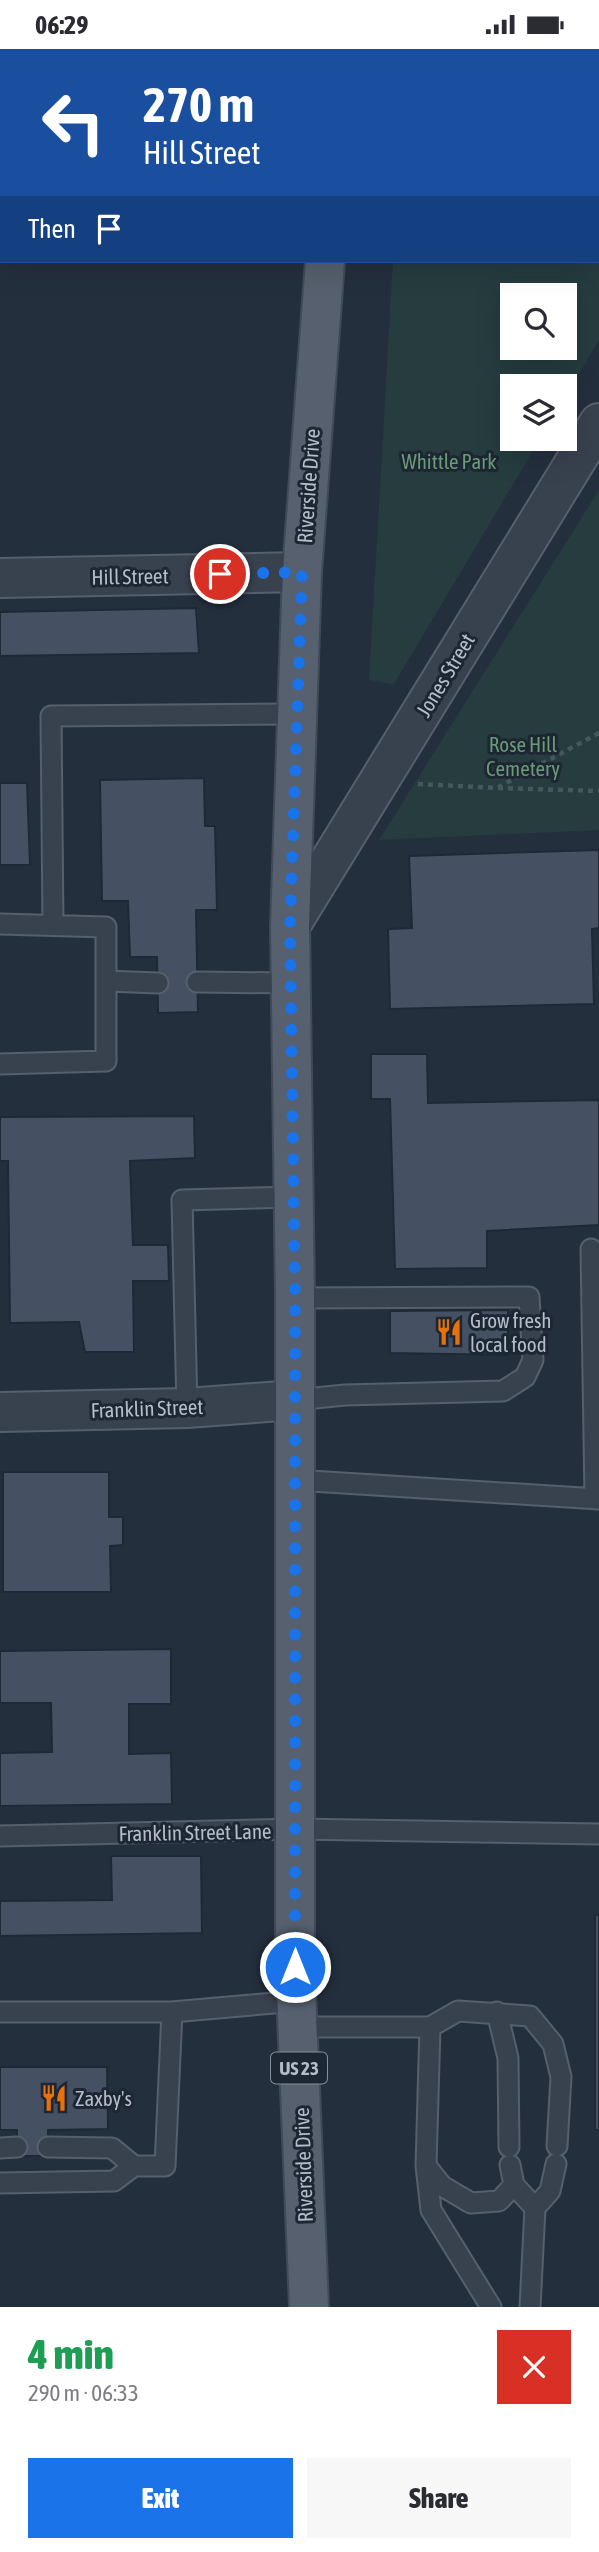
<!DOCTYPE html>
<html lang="en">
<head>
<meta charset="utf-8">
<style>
  :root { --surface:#fff; --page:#f7f7f7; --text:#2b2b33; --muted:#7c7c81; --accent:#1a73e8 }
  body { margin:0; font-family:"Asap Condensed",sans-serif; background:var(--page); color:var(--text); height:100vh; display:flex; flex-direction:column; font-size:26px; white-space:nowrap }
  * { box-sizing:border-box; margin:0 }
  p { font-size:23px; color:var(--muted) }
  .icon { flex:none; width:38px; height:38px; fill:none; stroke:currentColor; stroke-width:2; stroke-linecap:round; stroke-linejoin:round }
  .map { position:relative; height:2258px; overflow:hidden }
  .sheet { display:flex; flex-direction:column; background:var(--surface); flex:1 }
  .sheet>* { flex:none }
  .top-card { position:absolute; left:0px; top:0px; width:600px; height:214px; box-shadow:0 7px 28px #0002; background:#1a4fa0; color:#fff; overflow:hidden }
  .tools { position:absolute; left:500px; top:234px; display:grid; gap:14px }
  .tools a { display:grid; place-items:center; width:77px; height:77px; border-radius:0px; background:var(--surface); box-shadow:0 7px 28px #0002; font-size:35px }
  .pin { position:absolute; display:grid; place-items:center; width:60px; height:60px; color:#fff; margin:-30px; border:4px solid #fff; border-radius:50%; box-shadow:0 2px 7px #0007 }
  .me { position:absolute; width:77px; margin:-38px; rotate:0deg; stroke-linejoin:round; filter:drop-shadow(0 0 5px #0008) }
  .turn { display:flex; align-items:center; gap:24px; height:147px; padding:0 28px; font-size:32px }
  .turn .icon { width:91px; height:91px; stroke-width:2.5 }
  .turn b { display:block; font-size:49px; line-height:60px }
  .then { display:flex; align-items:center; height:66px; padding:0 28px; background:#0003; gap:14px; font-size:26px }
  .round { display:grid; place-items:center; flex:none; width:74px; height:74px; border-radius:0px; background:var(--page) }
  .overview { display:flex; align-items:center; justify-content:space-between; height:119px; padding:0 28px }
  h1 { font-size:42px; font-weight:800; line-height:52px; color:#1e9e55 }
  .action { display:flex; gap:14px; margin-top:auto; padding:14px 28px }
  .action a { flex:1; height:80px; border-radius:0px; background:var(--accent); color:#fff; font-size:28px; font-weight:800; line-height:80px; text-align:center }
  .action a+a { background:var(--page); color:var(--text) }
  .status { display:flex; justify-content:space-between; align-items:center; height:49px; padding:0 35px; background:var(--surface); direction:ltr }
  .status svg { height:19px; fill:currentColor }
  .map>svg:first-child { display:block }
  .green { fill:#263c3f; fill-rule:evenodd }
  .building { fill:#455162; stroke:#1f2835; stroke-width:2 }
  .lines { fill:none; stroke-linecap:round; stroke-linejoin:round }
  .service-casing { stroke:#565f6c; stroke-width:23 }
  .minor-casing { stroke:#565f6c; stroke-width:42 }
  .primary-casing { stroke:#414a57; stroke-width:42 }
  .path { stroke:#44595c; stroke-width:4.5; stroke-dasharray:5 5; stroke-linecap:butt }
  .service { stroke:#38414e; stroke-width:19 }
  .minor { stroke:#38414e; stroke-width:38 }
  .primary { stroke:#56606e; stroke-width:38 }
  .route { stroke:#1a73e8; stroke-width:12; stroke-dasharray:0 21.6 }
  .labels { text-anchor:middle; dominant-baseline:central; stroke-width:6; stroke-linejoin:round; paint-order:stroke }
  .shield { fill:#1d2633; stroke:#878f9c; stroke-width:2 }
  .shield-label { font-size:19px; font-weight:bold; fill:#b4bcc9 }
  .park-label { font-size:21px; fill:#6b9a76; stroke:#1d2633 }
  .street-label { font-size:21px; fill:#b4bcc9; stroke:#1d2633 }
  .poi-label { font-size:21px; fill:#b4bcc9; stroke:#1d2633; text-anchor:start }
</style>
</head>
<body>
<div class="status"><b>06:29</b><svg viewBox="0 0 49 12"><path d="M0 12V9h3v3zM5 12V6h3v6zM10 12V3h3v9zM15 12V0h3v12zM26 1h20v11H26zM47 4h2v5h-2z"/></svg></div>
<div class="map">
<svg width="599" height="2258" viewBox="0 0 599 2258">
  <rect width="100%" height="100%" fill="#242f3e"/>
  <path class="green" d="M 405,0 L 599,0 L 599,291 L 565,348 L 565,338 L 513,338 L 513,390 L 540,390 L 394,635 L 369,631 L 393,212 L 598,212 L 598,2 ZM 513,247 L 565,247 L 565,299 L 513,299 Z
    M 599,441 L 599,781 L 379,791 Z"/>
  <path class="building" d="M 0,0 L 172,0 L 172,2 L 2,2 L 0,30 Z
    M 196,559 L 199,604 L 0,607 L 0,563 Z
    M 204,729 L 205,777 L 215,777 L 217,861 L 196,861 L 198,963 L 158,964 L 157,908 L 130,908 L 128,852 L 102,852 L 100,731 Z
    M 0,734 L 27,734 L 30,816 L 0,816 Z
    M 599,801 L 599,879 L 592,880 L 594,955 L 390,960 L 388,880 L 412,879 L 409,807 Z
    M 371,1005 L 427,1005 L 428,1054 L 599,1051 L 599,1176 L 487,1182 L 487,1219 L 395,1220 L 390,1050 L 371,1050 Z
    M 194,1067 L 195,1109 L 130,1112 L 133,1196 L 168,1196 L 169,1232 L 133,1232 L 134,1303 L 85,1303 L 79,1273 L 10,1274 L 8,1112 L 0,1112 L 0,1068 Z
    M 508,1261 L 508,1306 L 390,1304 L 390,1262 Z
    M 3,1423 L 109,1423 L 109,1468 L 123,1468 L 123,1496 L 110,1497 L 111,1543 L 3,1543 Z
    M 171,1600 L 171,1655 L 129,1655 L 129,1705 L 171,1704 L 172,1755 L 0,1757 L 0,1704 L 52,1703 L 51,1654 L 0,1654 L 0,1602 Z
    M 111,1807 L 201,1807 L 202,1884 L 0,1887 L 0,1852 L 112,1851 Z
    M 595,1866 L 599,1866 L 599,2081 L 595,2081 Z
    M 0,2018 L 107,2018 L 108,2080 L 48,2081 L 48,2107 L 17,2107 L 17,2081 L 0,2081 Z"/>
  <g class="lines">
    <defs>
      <path id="service" d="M 247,0 L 247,2
        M 0,72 L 2,72
        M 0,875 L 106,878 L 106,1012 L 0,1015
        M 53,875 L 51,667 L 297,665
        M 106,932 L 158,934
        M 197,933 L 291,934
        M 591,1200 L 595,1450
        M 295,1351 L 345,1346 L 503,1342 L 525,1328 L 533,1311 L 529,1248 L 295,1249
        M 187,1359 L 182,1151 L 294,1148
        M 295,1431 L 599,1450
        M 0,1787 L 296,1780 L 599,1785
        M 0,1963 L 172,1963 L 165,2117 L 134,2117 L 114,2132 L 0,2134
        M 172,1963 L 297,1952
        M 497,1963 L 508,2009 L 509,2098
        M 298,1978 L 430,1978 L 426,2117 L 431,2161 L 491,2258
        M 430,1978 L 458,1962 L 530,1967 L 553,1995 L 561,2028 L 557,2097
        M 48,2098 L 112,2099 L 134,2117
        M 0,2099 L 17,2098
        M 510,2116 L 514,2136 L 535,2159
        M 427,2118 L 442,2137 L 471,2154 L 499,2152 L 514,2136
        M 530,2258 L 535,2159 L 550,2142 L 556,2115"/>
      <path id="minor" d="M 0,529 L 302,523
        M 290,877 L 599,374
        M 0,1363 L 187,1359 L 295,1351"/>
      <path id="primary" d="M 340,2 L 340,0
        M 309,2258 L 295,1918 L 295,1249 L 290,877 L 302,523 L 325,212"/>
    </defs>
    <use href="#service" class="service-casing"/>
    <use href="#minor" class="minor-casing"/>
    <use href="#primary" class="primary-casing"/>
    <path class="path" d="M 418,735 L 497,739 L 599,684
      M 498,739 L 599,742"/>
    <use href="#service" class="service"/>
    <use href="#minor" class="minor"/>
    <use href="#primary" class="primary"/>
  </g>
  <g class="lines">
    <path class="route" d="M 220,525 L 302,523 L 290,877 L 295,1249 L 295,1918"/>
  </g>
  <defs>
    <symbol id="restaurant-bare" viewBox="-9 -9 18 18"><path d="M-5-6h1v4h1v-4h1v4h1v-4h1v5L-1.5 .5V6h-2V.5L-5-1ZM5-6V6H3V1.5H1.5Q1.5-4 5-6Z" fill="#e8710a" stroke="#1d2633" stroke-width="2.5" paint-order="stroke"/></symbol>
  </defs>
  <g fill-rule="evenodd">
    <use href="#restaurant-bare" x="430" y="1264" width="38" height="38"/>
    <use href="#restaurant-bare" x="35" y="2030" width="38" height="38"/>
  </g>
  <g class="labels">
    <rect class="shield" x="271" y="2003.5" width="56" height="31" rx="5"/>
    <g class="shield-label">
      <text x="299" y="2019">US 23</text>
    </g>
    <g class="park-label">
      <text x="449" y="412">Whittle Park</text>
      <text x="523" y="695">Rose Hill<tspan x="523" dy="24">Cemetery</tspan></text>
    </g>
    <g class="street-label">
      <text transform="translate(308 437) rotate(-86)">Riverside Drive</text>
      <text transform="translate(130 527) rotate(-1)">Hill Street</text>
      <text transform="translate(445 626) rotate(-59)">Jones Street</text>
      <text transform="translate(147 1359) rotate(-2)">Franklin Street</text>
      <text transform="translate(195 1783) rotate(-1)">Franklin Street Lane</text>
      <text transform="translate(303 2116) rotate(-92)">Riverside Drive</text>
    </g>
    <g class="poi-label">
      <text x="470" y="1271">Grow fresh<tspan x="470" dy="24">local food</tspan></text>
      <text x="75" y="2049">Zaxby's</text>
    </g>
  </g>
</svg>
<div class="tools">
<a><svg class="icon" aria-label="search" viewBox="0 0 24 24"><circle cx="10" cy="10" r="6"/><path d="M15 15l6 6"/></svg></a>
<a><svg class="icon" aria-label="layers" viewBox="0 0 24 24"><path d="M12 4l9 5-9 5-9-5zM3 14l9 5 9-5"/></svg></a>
</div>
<div class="pin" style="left:220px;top:525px;background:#d93025"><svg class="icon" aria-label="arrive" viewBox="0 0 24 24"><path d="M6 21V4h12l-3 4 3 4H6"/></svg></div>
<svg class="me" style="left:295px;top:1918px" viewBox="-20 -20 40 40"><circle r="17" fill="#1a73e8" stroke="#fff" stroke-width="3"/><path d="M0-11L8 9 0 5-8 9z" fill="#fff"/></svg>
<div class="top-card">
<div class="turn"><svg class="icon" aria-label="left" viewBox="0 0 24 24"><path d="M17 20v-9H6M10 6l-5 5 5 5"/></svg><div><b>270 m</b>Hill Street</div></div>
<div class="then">Then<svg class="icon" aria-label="arrive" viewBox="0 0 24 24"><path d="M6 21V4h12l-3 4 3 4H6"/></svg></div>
</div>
</div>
<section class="sheet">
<div class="overview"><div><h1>4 min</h1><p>290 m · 06:33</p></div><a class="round" style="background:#d93025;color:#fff"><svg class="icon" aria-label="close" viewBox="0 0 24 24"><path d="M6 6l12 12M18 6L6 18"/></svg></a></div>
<div class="action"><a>Exit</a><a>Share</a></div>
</section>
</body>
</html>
